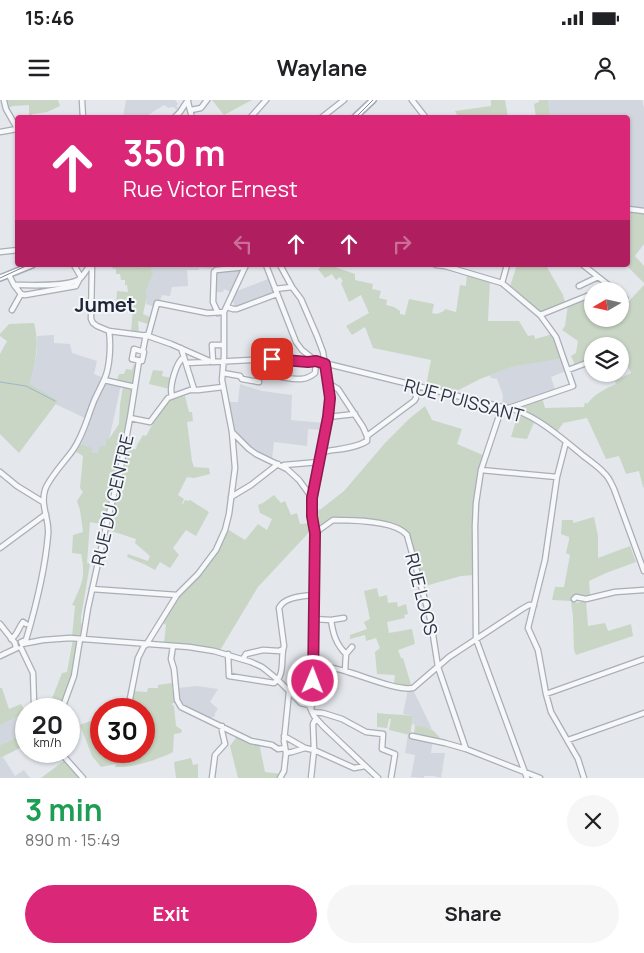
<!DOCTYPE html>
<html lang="en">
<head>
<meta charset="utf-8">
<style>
  :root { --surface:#fff; --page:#f6f6f6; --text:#202124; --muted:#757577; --accent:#db2777 }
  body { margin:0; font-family:Manrope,sans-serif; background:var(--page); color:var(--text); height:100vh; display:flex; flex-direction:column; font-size:19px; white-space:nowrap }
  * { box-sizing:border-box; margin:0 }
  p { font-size:16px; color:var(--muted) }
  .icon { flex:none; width:28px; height:28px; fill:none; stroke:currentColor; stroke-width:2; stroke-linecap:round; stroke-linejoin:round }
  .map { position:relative; height:678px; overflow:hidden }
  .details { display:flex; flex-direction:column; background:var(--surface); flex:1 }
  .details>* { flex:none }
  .hud { position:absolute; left:15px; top:15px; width:615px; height:152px; border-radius:5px; box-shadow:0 1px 4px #0004; background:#db2777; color:#fff; overflow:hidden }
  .needle { width:32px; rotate:261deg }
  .fabs { position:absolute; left:584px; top:182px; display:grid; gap:10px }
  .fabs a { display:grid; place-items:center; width:45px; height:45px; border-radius:50%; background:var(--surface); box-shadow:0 1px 4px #0004; font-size:25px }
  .speed { position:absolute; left:15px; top:598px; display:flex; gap:10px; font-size:25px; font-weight:700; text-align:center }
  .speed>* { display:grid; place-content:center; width:65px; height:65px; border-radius:50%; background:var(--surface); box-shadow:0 1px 4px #0004; line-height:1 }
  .speed small { font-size:12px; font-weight:400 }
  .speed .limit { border:8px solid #d22; background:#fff; color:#111 }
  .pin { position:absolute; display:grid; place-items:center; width:42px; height:42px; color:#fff; margin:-21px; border-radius:10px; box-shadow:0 2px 8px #0006 }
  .me { position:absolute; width:55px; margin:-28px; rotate:1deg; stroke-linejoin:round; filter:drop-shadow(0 0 4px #0008) }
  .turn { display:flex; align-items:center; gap:18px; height:105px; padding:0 25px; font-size:22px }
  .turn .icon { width:65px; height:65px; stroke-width:2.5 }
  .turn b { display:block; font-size:35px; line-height:42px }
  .lanes { display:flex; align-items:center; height:48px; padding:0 25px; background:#0003; justify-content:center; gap:25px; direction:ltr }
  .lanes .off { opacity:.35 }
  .round { display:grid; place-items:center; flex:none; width:52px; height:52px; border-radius:26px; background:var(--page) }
  .summary { display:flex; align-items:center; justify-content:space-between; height:85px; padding:0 25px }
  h1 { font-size:30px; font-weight:700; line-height:38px; color:#1e9e55 }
  .action { display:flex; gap:10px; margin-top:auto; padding:10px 25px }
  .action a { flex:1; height:58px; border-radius:30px; background:var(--accent); color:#fff; font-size:20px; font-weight:700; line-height:58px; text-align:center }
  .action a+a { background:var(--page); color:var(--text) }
  .status { display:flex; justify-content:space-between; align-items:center; height:35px; padding:0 25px; background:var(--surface); direction:ltr }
  .status svg { height:14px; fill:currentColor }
  header { display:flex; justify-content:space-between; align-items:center; height:65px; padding:0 25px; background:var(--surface); font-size:22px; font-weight:700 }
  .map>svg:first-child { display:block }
  .built { fill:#d2d6de }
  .green { fill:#c9d6c5 }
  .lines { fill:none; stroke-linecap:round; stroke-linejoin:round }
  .stream { stroke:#9fb4cc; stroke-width:1 }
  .minor-casing { stroke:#a9aeb7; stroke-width:7 }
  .major-casing { stroke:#a3abb8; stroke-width:8 }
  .minor { stroke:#f7f8fa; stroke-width:4.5 }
  .major { stroke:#fff; stroke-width:5 }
  .tram { stroke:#7d8696; stroke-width:1 }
  .route-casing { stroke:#8e194d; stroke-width:12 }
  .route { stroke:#db2777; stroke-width:9 }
  .labels { text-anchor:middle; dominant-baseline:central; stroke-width:4; stroke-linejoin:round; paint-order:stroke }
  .street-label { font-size:18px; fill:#2b3445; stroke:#f4f6f9 }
  .quarter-label { font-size:20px; font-weight:bold; fill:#1d2536; stroke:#f4f6f9 }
</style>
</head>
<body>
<div class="status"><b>15:46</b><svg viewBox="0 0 49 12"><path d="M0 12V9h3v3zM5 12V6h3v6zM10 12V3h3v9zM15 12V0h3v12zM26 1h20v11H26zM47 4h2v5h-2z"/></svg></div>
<header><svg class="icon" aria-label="menu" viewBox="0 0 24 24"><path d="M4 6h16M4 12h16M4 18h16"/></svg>Waylane<svg class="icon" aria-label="person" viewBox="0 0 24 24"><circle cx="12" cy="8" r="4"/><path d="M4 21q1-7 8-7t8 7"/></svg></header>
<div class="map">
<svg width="644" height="678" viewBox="0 0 644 678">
  <rect width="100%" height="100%" fill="#e4e7ec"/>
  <path class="built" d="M 126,0 L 175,0 L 178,4 L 176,6 L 179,9 L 177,10 L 174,7 L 171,7 L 169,8 L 164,5 L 145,17 L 123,18 Z
    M 548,0 L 642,0 L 644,8 L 644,110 L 628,107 L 628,18 L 550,17 Z
    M 137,165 L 211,165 L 212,169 L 199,168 L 199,170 L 187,170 L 188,186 L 172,187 L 170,196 L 162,195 L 159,203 L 156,207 L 146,204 L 147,196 L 144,190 Z
    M 238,169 L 241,172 L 231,192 L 224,189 L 223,192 L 214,192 L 215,172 Z
    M 268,179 L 274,194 L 235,208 L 233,201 L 237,191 Z
    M 54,235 L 54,243 L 70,244 L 72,253 L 97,261 L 94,274 L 103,278 L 85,318 L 55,304 L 57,301 L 30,284 L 37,252 L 37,236 Z
    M 563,258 L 568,270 L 551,277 L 556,293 L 502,307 L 503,295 L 497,279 L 491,278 L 490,275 L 515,266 L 545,260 Z
    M 106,283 L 121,285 L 109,340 L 99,353 L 91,352 L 91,348 L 81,344 L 85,333 L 97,299 Z
    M 240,284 L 262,291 L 292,295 L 291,320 L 324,323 L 323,330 L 308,329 L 307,346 L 274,342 L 272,358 L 251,351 L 232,330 L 226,302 L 238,302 Z
    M 197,586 L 218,589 L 210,602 L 218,609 L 215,613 L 215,616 L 211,618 L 187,609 L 181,604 L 178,588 Z
    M 412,588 L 419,602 L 432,629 L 412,624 L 413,616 L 403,614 L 408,589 Z
    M 26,613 L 26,630 L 13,639 L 0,645 L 0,625 Z
    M 408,635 L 433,640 L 431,653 L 445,653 L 441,678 L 434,676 L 424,676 L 424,678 L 411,677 L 415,655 L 405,653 Z
    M 3,657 L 15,676 L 24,670 L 30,678 L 0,678 L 0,658 Z"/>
  <path class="green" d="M 5,0 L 58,0 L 60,6 L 47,12 L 33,14 L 29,17 L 29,5 L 13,6 L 8,8 Z
    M 212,0 L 252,0 L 224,15 Z
    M 491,0 L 505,0 L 508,17 L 458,17 L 455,11 L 491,6 Z
    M 539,0 L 548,0 L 550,17 L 536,17 L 534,4 L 539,2 Z
    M 628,110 L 644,113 L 644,144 L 635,156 L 644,166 L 644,183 L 626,165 L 628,165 Z
    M 112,165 L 138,165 L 139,168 L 142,168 L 151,166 L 151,171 L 153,173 L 146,190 L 145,190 L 147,196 L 143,214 L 150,217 L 148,224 L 138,221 L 139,233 L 131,232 L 133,209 L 116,207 L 117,191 L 128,192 L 127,185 L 125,185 L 125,180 L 121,180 L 120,174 L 116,174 L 116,169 L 112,168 Z
    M 324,165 L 329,165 L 355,174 L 355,180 L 373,184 L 372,189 L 381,191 L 379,198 L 387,200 L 386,205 L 394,207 L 400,211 L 400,214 L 405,215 L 409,199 L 434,204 L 432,213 L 437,214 L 444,211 L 445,209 L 456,212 L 460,185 L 466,186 L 467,172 L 490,179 L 488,221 L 519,221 L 528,236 L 534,235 L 535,239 L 553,234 L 563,258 L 515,266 L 480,279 L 451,294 L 426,286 L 431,260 L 373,248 L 365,227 L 352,235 L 346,226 L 369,213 L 361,195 L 349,202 L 341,183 L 343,181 L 340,177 L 336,180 L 332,174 L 325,178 L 318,169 Z
    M 517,165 L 549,165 L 547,167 L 563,195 L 565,202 L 542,214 L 510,186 Z
    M 644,185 L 644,388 L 643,387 L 639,371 L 626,374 L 619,356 L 606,359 L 587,318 L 563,323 L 557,332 L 515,308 L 516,307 L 542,297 L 545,308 L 584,307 L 585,302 L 587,304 C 595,294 604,289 616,284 L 615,281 L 631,273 L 620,252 L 620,246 L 592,246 L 592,261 L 576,267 L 571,256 L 576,253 L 578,241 L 562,230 L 565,226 L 568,204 L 592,194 L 592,219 L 620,219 L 620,194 L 629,201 Z
    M 34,223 C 40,246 35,261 30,284 L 57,300 L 58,301 L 19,353 L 0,334 L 0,254 L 7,241 L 0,236 L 0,234 L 9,224 Z
    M 134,264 L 138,265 L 135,287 L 116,283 L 119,274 L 124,274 L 126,269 L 132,270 Z
    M 153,270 L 163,271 L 162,276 L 172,278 L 170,289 L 149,284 Z
    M 123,286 L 134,288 L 125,349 L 136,349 L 137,345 L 143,335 L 146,336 L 165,301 L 185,296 L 189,312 L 192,312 L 193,321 L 187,322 L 192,361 L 194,367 L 209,368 L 210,374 L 194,378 L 187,377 L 178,395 L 184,399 L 182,404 L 183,404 L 185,400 L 188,401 L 190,400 L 209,412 L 196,436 L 186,430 L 173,448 L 179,455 L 170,468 L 160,462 L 155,470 L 146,465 L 127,457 L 128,454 L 148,461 L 150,456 L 135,443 L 136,439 L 105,429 L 106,425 L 90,422 L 87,463 L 90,464 L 81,517 L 81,523 L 82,524 L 80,537 L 72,537 L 75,506 L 72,505 C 82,484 86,477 81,454 L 72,453 L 73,435 L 83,432 L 80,410 L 77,401 L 83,392 L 80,388 L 83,356 L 75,351 L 81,344 L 92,348 L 91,352 L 98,353 L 100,346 L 105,346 L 107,339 L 109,339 L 119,324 L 120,305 Z
    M 425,306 L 432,320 L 462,329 L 457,344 L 485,356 L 475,423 L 475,475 L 461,476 L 425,486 L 422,486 L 403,430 L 396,426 L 333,420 L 322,427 L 316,427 L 315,411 L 321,409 L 344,391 L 385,343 L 409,319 Z
    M 518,314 L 535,320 L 527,339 L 511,337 Z
    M 274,395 L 281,403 L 285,401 L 291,415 L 297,413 L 300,424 L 313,423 L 314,427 L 258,487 L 219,552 L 164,543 L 166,525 L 162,522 L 177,495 L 216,450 L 228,432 L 227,429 L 245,440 L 258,424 L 267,430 L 272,419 L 260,413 L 258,405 L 263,403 Z
    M 594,417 L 598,436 L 598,458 L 630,446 L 636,462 L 606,473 L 589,481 L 590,495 L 574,496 L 574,499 L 572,502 L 575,503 L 586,501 L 588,526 L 605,523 L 608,531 L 631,524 L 633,536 L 576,555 L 574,550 L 573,517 L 571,501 L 552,500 L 555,487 L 564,487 L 570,455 L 566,453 L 569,440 L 569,437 L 561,434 L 562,420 L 573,420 L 573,423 Z
    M 377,488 L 379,497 L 387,495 L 388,503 L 397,502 L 398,507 L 406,504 L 408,514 L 404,515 L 405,518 L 387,522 L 389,533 L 412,529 L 415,544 L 398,550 L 401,558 L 403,558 L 412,588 L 394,584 L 395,575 L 377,574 L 375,552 L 380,548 L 376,538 L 366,541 L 365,535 L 350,539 L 350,535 L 367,529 L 364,522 L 370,519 L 364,491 Z
    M 73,539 L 80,539 L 73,583 L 62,609 L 44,609 L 51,601 L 62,573 L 67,572 Z
    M 172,583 L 173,594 L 175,603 L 173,603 L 172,605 L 174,606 L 176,626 L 182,630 L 181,633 L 174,634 L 173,652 C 157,660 133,668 115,667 L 116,664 L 101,667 L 92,656 L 80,625 L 101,617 L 101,651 L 144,651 L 144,609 L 128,609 L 132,591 L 147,592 L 148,588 L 158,588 L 158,585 Z
    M 0,588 L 2,588 L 9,609 L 21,604 L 26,613 L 0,625 Z
    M 377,613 C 390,615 401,614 413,616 L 410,635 L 389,630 L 391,619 L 389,619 L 387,628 L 377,627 Z
    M 415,625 C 427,627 433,628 440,638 L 435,641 L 414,636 Z
    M 26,630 L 26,645 L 0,658 L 0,645 L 13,639 Z
    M 238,635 L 259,643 L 265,672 L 282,674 L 280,678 L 238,678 L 230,646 Z
    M 191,658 L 193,665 L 198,664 L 198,678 L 176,678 L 174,662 Z
    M 65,660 L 83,678 L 41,678 Z"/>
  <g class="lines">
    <path class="stream" d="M 0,282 L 26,286 L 55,301"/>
    <defs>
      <path id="minor" d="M 82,0 L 83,18
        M 412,0 L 426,18
        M 4,1 L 6,9 L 18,30
        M 188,2 L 192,18
        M 191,10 L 201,8 L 207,0
        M 174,18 L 180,12 L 188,0
        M 250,18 L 266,0
        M 321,18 L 344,0
        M 0,32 L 17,29
        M 628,109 L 644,111
        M 0,152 L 18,150
        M 74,165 L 81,177
        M 92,165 L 91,219 L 93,223 L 97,226 L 109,231 L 148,236 L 171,244 L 212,262 L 271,259 L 308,262 L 315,261
        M 266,165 L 296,242 L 302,250 L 316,261 L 502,307 C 530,310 559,336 580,353 C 588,360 597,365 604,373 C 609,377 611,383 614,389 L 644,471
        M 280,165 L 292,187 L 301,199 L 317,236 L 323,252 L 330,298 L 328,317 L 312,398 L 312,416 L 315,433 L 313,603 L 311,608
        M 436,165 L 445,166 L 502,183 L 540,215 L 556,237 L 573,286 L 509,308
        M 583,165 L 616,191
        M 9,175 L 14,185 C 30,185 63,187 78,180 C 82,178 85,172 88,168 L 92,168
        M 502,183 L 507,165
        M 579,186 L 598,177
        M 275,189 L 292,187
        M 600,191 L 611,187
        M 21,194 L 25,195 L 76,186 L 79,180
        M 620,194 L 625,198
        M 227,207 L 233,209 L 237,209 L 277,194
        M 12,210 L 21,194 L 14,185
        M 218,213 L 213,202 L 214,172 L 216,170 L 245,167
        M 540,215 L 592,194
        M 148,236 L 157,203 L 207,213 L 224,212
        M 181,248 L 194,289
        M 134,249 L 144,252 L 142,261 L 132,259 Z
        M 143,250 L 146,235
        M 282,260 L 281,277 C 294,279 305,282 315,273 L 316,261
        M 213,262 L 212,245 L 224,245
        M 186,263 L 209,262
        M 568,270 L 592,261
        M 223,273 L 240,276 L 242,279 L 259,282
        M 104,280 L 135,287
        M 328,283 L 338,289 L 363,327 L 367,336
        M 172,296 C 169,287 176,262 184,257
        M 502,307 L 481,370 L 476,403 L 475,426 L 476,539 L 527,678
        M 328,317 L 355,314
        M 130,318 L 150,322 L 168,298 L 190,290 L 198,290 L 223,287
        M 232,332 L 249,349 L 256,354 L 287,369 L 299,380 L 312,398
        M 566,342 L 557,377 L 545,460 L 528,528 L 538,550 L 546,594 L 551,612 L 578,659 L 584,678
        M 322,352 C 336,349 354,349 367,341 L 367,336 L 414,301 L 416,298 L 416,286
        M 284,365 L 319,362
        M 481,370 L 557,377
        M 0,372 L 17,386 L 43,402
        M 231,397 L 251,385 L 278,364
        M 315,433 L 333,420 C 351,420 395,420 407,435 L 431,522 L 438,567 L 466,649
        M 0,448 L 46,414
        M 92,489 L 177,495
        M 574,499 L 576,497 L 586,499 L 615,492 L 644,490
        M 314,519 L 331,520 L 344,518
        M 331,520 C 333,534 336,544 346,554
        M 0,524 L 15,543 L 16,548
        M 11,539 C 18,535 18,528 23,522 L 26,524
        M 83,539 L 88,508 L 108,418 L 120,371 L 130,318 L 139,261
        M 21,542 L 26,540 C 36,506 45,471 48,435 C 50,420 40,406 45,390 C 48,379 66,360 73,350 C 84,334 87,318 94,301 C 97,294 101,287 104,280 C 110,268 111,245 109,231
        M 22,544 L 43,540 L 70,538 L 189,547 L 214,551 L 251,562 L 262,567 L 277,579 L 301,603 L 309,605 L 314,616 L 323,626 L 378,678
        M 146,545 L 177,495 L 198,474 L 216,450 L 225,430 L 229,414 L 235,368 L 232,332 L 222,280 L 224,256 L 224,212 L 246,165
        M 173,546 L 171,559 L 174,569 L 177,600 L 181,607 L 251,641 L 272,645 L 278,649 L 285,648
        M 21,548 L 33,573 L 34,603 L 36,609
        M 228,554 L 229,576 L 274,583 C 286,575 280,557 284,546 L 279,508 C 284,497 302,496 313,495
        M 0,556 L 17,548
        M 243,559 L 246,554 L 263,550 L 279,551 L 283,549
        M 313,564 C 325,567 336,568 348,572 C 363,576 398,591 413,588 L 449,557 L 522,509 L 529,505 L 534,505
        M 345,571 L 346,554 L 352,547
        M 546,594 L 644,559
        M 62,609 L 74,576 L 80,539
        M 128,609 L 138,558 L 145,544
        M 312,612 L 323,613 L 342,619 L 366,632 L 383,634 L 382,649 L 395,654 L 391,678
        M 284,636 L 305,648 L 314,650 L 354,668 L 365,666
        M 412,636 L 445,643 L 466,649 L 540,678
        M 568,640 L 644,613
        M 59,651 L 83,678
        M 286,653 L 292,652 L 305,648
        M 212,678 L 215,655 L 225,644 L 222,631 L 222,626
        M 280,678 L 284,671 L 286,653 L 284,641 L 289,592
        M 311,678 L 314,650 L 313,624 L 316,618"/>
      <path id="major" d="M 354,18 L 373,0
        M 0,178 L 32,165"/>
    </defs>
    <use href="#minor" class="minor-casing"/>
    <use href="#major" class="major-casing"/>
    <use href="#minor" class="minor"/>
    <use href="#major" class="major"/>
    <path class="tram" d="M 355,18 L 373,0
      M 0,178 L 28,165"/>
  </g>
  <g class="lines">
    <defs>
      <path id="route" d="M 272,259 L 308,262 L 316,261 L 325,264 L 330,298 L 328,317 L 312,398 L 312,416 L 315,433 L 313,581"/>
    </defs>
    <use href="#route" class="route-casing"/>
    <use href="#route" class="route"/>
  </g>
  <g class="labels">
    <g class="street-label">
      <text transform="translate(464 300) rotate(15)">RUE PUISSANT</text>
      <text transform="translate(112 400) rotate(-77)">RUE DU CENTRE</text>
      <text transform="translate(422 494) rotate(76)">RUE LOOS</text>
    </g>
    <g class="quarter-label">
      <text x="105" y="204">Jumet</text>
    </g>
  </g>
</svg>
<div class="fabs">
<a><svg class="needle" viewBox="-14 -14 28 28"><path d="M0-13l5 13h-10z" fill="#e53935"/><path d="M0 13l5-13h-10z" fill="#757577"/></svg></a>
<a><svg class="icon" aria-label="layers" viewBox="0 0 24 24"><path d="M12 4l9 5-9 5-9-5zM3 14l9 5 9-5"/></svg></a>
</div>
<div class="speed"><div>20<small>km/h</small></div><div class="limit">30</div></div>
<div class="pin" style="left:272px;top:259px;background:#d93025"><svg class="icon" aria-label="arrive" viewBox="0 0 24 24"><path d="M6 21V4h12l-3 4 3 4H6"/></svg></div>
<svg class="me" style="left:313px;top:581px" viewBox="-20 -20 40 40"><circle r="17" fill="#db2777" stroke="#fff" stroke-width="3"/><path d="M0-11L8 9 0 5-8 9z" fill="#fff"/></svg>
<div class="hud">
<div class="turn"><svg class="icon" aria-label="ahead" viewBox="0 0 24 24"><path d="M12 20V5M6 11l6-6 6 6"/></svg><div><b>350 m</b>Rue Victor Ernest</div></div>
<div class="lanes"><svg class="icon off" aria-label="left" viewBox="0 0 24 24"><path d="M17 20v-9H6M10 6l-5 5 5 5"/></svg><svg class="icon" aria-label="ahead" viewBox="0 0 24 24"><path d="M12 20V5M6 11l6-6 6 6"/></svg><svg class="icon" aria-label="ahead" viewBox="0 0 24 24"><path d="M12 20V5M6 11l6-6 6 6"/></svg><svg class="icon off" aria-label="right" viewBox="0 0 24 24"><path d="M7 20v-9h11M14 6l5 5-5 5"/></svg></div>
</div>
</div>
<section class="details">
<div class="summary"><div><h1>3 min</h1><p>890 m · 15:49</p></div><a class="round"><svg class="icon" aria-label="close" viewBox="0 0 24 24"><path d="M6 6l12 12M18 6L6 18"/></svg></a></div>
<div class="action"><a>Exit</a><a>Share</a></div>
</section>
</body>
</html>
